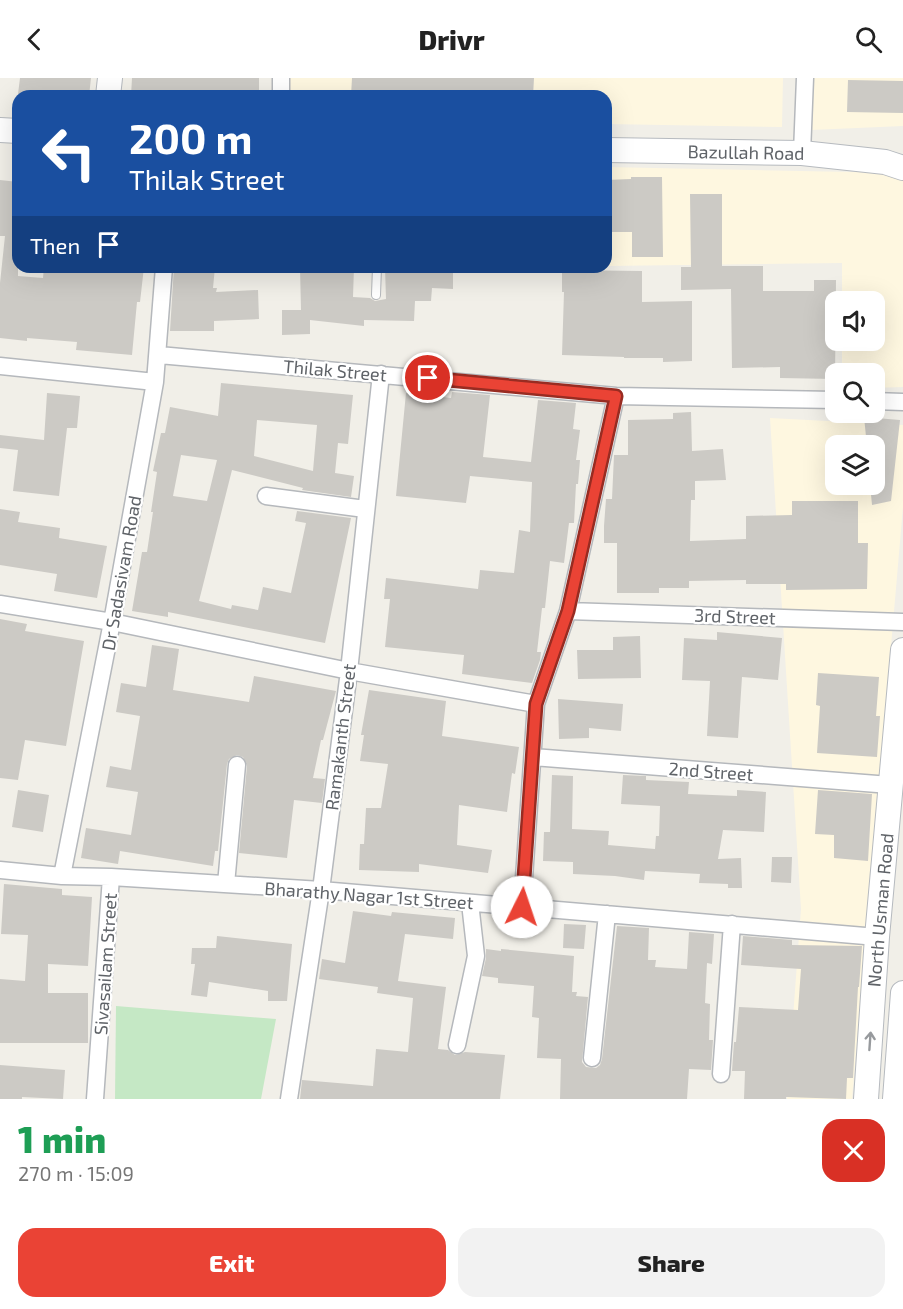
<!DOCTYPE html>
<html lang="en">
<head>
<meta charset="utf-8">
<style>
  :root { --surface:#fff; --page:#f2f2f2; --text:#222; --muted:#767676; --accent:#ea4335 }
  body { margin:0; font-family:"Exo 2",sans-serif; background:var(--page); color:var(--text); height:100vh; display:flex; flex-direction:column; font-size:22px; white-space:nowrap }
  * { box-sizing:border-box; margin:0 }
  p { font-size:20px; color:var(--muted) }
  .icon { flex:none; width:33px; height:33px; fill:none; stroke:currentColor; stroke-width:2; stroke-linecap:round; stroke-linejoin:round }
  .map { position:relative; height:1021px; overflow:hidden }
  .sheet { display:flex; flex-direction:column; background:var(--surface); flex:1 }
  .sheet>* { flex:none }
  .hud { position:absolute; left:12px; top:12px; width:600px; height:183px; border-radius:18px; box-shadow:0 6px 24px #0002; background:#1a4fa0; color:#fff; overflow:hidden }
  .controls { position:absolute; left:825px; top:213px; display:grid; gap:12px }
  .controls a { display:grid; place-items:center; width:60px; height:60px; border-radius:12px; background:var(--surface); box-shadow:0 6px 24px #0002; font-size:30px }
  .pin { position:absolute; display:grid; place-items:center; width:51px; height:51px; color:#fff; margin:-26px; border:3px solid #fff; border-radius:50%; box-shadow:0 2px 6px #0007 }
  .me { position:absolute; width:66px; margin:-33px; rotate:4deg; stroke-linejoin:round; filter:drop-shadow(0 0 4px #0008) }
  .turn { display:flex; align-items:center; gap:21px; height:126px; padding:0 18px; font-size:27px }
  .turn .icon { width:78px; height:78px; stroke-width:2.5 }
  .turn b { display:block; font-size:42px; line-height:51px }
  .then { display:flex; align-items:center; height:57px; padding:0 18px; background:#0003; gap:12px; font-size:22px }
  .round { display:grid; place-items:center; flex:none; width:63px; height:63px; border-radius:18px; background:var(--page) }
  .headline { display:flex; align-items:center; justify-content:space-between; height:102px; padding:0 18px }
  h1 { font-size:36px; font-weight:800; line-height:45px; color:#1e9e55 }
  .action { display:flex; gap:12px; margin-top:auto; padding:12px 18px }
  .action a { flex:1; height:69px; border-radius:18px; background:var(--accent); color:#fff; font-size:24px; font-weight:800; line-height:69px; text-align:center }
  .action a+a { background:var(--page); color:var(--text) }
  header { display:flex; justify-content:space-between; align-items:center; height:78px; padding:0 18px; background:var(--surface); font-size:27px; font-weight:800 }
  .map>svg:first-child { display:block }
  .commercial { fill:#fef7e0; fill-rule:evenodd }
  .green { fill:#c5e8c5 }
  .building { fill:#cccac5; fill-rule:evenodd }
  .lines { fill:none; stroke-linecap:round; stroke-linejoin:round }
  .lane-casing { stroke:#b5b8bc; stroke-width:10 }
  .street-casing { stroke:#b5b8bc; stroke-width:19 }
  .secondary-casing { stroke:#b6babf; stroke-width:26 }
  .lane { stroke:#fff; stroke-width:8 }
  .street { stroke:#fff; stroke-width:16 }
  .secondary { stroke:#fff; stroke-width:24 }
  .oneway { stroke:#979a9d }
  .route-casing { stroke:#982c22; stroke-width:15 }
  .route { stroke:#ea4335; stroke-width:10 }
  .labels { text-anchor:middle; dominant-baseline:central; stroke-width:4.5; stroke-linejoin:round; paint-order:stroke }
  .street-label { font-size:18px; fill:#5f6368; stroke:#fff }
</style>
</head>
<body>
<header><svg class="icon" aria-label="back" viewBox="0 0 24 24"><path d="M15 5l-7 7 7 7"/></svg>Drivr<svg class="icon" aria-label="search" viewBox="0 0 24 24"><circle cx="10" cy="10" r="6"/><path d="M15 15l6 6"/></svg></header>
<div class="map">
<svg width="903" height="1021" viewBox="0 0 903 1021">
  <rect width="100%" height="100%" fill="#f1efe8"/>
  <path class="commercial" d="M 284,0 L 783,0 L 782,49 L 606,46 L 606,18 L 284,18 Z
    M 813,0 L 903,0 L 903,48 L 811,52 Z
    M 606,89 L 903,95 L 903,309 L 875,310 L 874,296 L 842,295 L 842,263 L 874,262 L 874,224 L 842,223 L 842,185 L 606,188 Z
    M 186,189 L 455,189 L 186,192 Z
    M 770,340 L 903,347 L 903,429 L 852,1021 L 787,1021 L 801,831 ZM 836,368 L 874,368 L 874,406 L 836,406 Z"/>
  <path class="green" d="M 116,928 L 276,941 L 261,1021 L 115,1021 Z"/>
  <path class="building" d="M 20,0 L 91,0 L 89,18 L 18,16 Z
    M 132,0 L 259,0 L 259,18 L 131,18 Z
    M 352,0 L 534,0 L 533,18 L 351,18 Z
    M 848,2 L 903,3 L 903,35 L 847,34 Z
    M 631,99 L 662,99 L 663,179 L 632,179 L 632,154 L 606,154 L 606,102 L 631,101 Z
    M 0,102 L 18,104 L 18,198 L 43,200 L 44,189 L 144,189 L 140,224 L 137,224 L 132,277 L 76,272 L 77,264 L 27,260 L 27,263 L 0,260 L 0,205 L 5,158 L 0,158 Z
    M 690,116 L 722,116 L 722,188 L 763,188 L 763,213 L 814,213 L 814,202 L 836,202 L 835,301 L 780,300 L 780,289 L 732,290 L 731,211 L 681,212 L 681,189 L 691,189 Z
    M 174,189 L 215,189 L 213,210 L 217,210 L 216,214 L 258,212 L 259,241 L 214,243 L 214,253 L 170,253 Z
    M 300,189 L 354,189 L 353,219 L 370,220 L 375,223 L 386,221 L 385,189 L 453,189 L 453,211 L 432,210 L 431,223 L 415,223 L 414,243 L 364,242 L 364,248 L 310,242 L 310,256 L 282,257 L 282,232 L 301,232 Z
    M 562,192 L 642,193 L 642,224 L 692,223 L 692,283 L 663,284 L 663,280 L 624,280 L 624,279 L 562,277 L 564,214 L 562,214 Z
    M 221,305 L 353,317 L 348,366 L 338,365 L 335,395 L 354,398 L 351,419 L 302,412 L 303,410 L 232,392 L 199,523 L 231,531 L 232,527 L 258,532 L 263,509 L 291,515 L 306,445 L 295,443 L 297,433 L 351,440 L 325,565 L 168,534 L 168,539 L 132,533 L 142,474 L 147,474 L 153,434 L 151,434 L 157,394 L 153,393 L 161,355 L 165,355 L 170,329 L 218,338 ZM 257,342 L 317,347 L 313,393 L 254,378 ZM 181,377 L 217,382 L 207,423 L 173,418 Z
    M 452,314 L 490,317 L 483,379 L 531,384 L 538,322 L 576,325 L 573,351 L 580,352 L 576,382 L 580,382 L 578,406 L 576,406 L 574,445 L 569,445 L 564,485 L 550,483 L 545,530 L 542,530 L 537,574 L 541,574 L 540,582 L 532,605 L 462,596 L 464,577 L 385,569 L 390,521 L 384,521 L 386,500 L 478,511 L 480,492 L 514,495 L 519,452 L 530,454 L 532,404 L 470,398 L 466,425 L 396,418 L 406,315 L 451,320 Z
    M 47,315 L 80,318 L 77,350 L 67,350 L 59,418 L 13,413 L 18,372 L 0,370 L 0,357 L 44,362 Z
    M 691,334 L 692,373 L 723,371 L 726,402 L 695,403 L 695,422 L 691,422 L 690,463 L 746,461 L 746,438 L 792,437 L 792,423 L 858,423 L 858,465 L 868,465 L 867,511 L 786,512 L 786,506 L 746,506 L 746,502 L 689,503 L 689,510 L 659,510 L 659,515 L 617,515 L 617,465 L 604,465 L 604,448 L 606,421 L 612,421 L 614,377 L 628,377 L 628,342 L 673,341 L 673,335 Z
    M 864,339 L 900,342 L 891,423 L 872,427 L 870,406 L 874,406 L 874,368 L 867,368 Z
    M 0,431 L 20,434 L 18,444 L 60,450 L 59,460 L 107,468 L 97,520 L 54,513 L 57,496 L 0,487 Z
    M 0,541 L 27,546 L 25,553 L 84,563 L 66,668 L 25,662 L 18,702 L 0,700 Z
    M 717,554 L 782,560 L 778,602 L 742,599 L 738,660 L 707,658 L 710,603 L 682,602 L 684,560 L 717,562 Z
    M 640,558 L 641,600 L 578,601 L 577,572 L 613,572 L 613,559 Z
    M 152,567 L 179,571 L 173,612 L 249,624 L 254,598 L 336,613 L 323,662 L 321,662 L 313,700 L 325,701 L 322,725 L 294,722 L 287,780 L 239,775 L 247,688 L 243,679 L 237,677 L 229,681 L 227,686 L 218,773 L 215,773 L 213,788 L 120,773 L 118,786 L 81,780 L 86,750 L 131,757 L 138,714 L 106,709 L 110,688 L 131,692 L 140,638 L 116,634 L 121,605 L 146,609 Z
    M 818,595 L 879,599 L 876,638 L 880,638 L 877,679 L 817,675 L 820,628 L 816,627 Z
    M 369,612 L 446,623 L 442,658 L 519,669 L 515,696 L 512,695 L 507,734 L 459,727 L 457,767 L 492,772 L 488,795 L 419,786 L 419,794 L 359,792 L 360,766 L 364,766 L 366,730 L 381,730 L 388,686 L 360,683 L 364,657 L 361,657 Z
    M 558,621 L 623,626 L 621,653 L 589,650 L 589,660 L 559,661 Z
    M 552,697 L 573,698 L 572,751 L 609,753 L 608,767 L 655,771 L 656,758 L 659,758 L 660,728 L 621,726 L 623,697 L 646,698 L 646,702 L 689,704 L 688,716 L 737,718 L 737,712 L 766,714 L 764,754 L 723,752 L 718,781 L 741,780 L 742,810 L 728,810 L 728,806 L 699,805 L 700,796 L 645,793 L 644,802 L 615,798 L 573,796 L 573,784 L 543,783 L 544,754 L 550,754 Z
    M 18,712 L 49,717 L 43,754 L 12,749 Z
    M 818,712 L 872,716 L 868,783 L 834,780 L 834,757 L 815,756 Z
    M 772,779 L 792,779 L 791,805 L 771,804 Z
    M 4,806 L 62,811 L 62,817 L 92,819 L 88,888 L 48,886 L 48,915 L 88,915 L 88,965 L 0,965 L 0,901 L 25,903 L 28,857 L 1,856 Z
    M 353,833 L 391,838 L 392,834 L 455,840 L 453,861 L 405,856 L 398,903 L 446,909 L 438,971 L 448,972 L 455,977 L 465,974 L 505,977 L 500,1021 L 300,1021 L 302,1002 L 373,1008 L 376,971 L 408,974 L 413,920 L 377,915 L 378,909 L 319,901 L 322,881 L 345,885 Z
    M 564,846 L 586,847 L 584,871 L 563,870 Z
    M 617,848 L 649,850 L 648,882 L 656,882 L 655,889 L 687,891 L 689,854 L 714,856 L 712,886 L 707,885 L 705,925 L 710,926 L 709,962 L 713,962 L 711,992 L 689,991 L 687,1021 L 560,1021 L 561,981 L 537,980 L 539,940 L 532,939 L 534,908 L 498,905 L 498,900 L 482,898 L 486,880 L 486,871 L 501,873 L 501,871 L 574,878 L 572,914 L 577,914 L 576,918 L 588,919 L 582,984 L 586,989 L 596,990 L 600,987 L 602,981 Z
    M 217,858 L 292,866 L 287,923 L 268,923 L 268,913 L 209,904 L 207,919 L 191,917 L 195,886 L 191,886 L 192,870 L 216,870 Z
    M 743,858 L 792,862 L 792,867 L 862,868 L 859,909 L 858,909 L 853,1000 L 847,1000 L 846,1021 L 786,1019 L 786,1021 L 744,1021 L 745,993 L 732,993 L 734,964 L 736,964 L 739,929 L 798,932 L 801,891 L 741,887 Z
    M 0,987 L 65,992 L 63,1021 L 22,1019 L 22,1021 L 0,1021 Z"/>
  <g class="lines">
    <defs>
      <path id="lane" d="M 376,217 L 377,189"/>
      <path id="street" d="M 281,18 L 281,0
        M 802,75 L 805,0
        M 159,277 L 616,318 L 836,322
        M 0,288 L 155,304
        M 874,323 L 903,324
        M 266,418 L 365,431
        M 0,526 L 112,544 L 349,593 L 536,626
        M 568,533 L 903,544
        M 533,679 L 890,707
        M 0,792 L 62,798 L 111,799 L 95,1021
        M 62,798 L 112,544 L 155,304 L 164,189
        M 111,799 L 321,812 L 877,859
        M 226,806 L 237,687
        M 522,829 L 536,626 L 568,533 L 616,318
        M 457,967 L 476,878 L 470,825
        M 592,980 L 607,836
        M 721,996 L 732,846
        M 289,1021 L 321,812 L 349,593 L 381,296"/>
      <path id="secondary" d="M 108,18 L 110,0
        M 0,52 L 18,53
        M 606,72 L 802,75 L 885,84 L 903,90
        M 866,1021 L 877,859 L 903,572
        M 895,1021 L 903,915"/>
    </defs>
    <use href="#lane" class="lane-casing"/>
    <use href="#street" class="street-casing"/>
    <use href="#secondary" class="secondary-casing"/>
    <use href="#lane" class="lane"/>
    <use href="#street" class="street"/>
    <use href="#secondary" class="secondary"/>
  </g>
  <defs><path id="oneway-shaft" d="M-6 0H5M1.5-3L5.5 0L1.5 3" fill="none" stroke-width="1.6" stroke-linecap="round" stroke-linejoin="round" transform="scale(1.5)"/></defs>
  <use class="oneway" href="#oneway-shaft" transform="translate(870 963) rotate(-86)"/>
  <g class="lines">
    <defs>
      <path id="route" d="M 428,300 L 616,318 L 568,533 L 536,626 L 522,829"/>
    </defs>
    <use href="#route" class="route-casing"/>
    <use href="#route" class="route"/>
  </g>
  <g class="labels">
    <g class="street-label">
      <text transform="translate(746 74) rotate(1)">Bazullah Road</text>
      <text transform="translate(335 292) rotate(5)">Thilak Street</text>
      <text transform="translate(121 495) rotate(-80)">Dr Sadasivam Road</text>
      <text transform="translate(735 538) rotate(2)">3rd Street</text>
      <text transform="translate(340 659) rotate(-83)">Ramakanth Street</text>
      <text transform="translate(711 693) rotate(4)">2nd Street</text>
      <text transform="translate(369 817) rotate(4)">Bharathy Nagar 1st Street</text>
      <text transform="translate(880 832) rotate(-85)">North Usman Road</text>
      <text transform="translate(105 886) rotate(-86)">Sivasailam Street</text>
    </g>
  </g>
</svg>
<div class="controls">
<a><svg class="icon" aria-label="sound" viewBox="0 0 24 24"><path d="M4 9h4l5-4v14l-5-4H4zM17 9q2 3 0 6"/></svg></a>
<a><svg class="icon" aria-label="search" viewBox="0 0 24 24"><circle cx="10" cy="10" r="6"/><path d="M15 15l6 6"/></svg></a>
<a><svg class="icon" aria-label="layers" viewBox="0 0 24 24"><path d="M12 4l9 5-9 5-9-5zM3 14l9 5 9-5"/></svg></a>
</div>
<div class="pin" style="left:428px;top:300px;background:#d93025"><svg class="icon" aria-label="arrive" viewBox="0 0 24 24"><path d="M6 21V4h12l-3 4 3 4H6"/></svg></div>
<svg class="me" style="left:522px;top:829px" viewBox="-20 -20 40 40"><circle r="19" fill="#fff"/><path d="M0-13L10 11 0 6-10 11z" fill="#ea4335"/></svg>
<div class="hud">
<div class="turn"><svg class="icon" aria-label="left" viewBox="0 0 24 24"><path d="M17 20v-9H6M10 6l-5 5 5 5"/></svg><div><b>200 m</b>Thilak Street</div></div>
<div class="then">Then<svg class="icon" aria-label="arrive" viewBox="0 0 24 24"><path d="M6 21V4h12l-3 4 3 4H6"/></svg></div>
</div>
</div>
<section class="sheet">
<div class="headline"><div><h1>1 min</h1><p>270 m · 15:09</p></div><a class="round" style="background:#d93025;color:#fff"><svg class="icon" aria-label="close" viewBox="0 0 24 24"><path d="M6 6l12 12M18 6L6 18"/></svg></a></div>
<div class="action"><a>Exit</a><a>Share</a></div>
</section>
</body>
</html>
